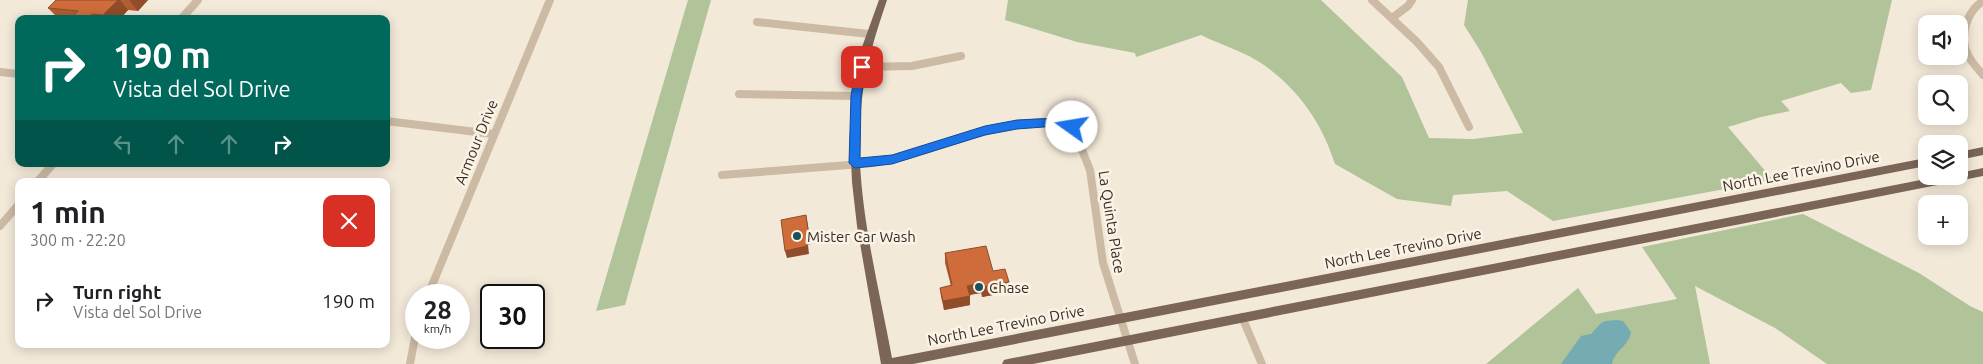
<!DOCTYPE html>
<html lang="en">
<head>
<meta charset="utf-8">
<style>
  :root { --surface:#fff; --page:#f6f6f6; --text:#202124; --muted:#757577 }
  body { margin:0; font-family:Ubuntu,sans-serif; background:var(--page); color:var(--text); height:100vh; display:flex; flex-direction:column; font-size:19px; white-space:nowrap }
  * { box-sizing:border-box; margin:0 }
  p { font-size:16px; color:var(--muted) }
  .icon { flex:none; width:28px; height:28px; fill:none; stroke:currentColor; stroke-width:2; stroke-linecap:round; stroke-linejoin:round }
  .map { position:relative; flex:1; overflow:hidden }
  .sheet { position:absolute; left:15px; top:178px; width:375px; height:170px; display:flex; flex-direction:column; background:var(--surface); border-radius:10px; box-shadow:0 2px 12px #0003 }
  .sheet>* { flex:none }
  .guide { position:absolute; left:15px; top:15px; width:375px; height:152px; border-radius:10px; box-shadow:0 2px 12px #0003; background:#00695c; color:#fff; overflow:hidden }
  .buttons { position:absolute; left:1918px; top:15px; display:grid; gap:10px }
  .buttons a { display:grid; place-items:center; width:50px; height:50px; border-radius:10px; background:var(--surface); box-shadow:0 2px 12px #0003; font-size:25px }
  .speed { position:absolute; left:405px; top:284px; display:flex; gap:10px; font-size:25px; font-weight:700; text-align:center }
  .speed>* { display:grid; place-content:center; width:65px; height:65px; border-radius:50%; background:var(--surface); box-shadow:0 2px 12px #0003; line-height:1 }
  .speed small { font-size:12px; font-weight:400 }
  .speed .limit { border:2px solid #111; border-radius:8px; background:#fff; color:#111 }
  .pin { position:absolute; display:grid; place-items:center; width:42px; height:42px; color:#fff; margin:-21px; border-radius:10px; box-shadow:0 2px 8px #0006 }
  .me { position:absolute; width:55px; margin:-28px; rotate:283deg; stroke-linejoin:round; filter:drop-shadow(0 0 4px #0008) }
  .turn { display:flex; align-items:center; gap:18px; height:105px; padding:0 15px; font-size:22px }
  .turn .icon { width:65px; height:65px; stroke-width:2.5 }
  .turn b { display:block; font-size:35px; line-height:42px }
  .lanes { display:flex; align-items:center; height:48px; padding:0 15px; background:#0003; justify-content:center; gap:25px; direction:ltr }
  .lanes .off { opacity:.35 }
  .round { display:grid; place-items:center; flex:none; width:52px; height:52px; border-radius:10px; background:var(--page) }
  .overview { display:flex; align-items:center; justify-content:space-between; height:85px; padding:0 15px }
  h1 { font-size:30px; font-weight:600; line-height:38px }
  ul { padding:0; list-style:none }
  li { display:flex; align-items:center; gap:15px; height:75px; padding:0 15px }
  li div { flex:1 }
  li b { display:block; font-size:19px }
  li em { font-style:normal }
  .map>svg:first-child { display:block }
  .green { fill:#b1c398 }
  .water { fill:#75abb2 }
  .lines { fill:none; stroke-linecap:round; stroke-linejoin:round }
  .minor { stroke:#ccbaa4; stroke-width:8 }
  .major { fill:#7a6556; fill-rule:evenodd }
  .wall { fill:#b25d33 }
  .shaded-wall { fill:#914c29 }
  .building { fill:#cf6c3b; stroke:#914c29 }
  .route { fill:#1a73e8; stroke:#114b97 }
  .poi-dot { fill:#19515b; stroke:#fbf3e5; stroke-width:2 }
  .labels { text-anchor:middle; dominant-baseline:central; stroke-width:5; stroke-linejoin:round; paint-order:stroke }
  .street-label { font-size:15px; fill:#372d26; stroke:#fbf3e5 }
  .poi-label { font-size:15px; fill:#372d26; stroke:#fbf3e5; text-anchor:start }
</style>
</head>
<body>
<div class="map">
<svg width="1983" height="364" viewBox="0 0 1983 364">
  <rect width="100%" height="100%" fill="#f3e9d9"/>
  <path class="green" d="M 688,0 L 711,0 L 625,305 L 596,311 Z
    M 1008,0 L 1321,0 L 1402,77 L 1429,138 L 1473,139 L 1523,133 L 1481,52 L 1464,25 L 1468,0 L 1892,0 L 1871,90 L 1851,93 L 1841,83 L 1781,101 L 1790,111 L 1761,117 L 1728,127 L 1773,180 L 1553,221 L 1507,191 L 1453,195 L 1451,206 L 1397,199 L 1335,164 C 1322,123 1299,90 1264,65 C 1246,52 1221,45 1201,35 L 1136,57 L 1135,53 L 1077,42 L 1005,20 Z
    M 1803,214 L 1919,273 L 1970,306 L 1983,312 L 1983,364 L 1827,364 L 1775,328 L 1695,286 L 1710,364 L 1486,364 L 1578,288 L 1596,314 L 1677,299 L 1642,247 Z"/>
  <path class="water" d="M 1617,320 L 1623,321 L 1631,332 C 1629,346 1614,351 1612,364 L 1561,364 L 1581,336 L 1591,334 L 1600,324 L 1605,321 Z"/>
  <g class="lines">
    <path class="minor" d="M 1372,0 L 1417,42 L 1439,67 L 1469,127
      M 1983,1 C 1966,12 1959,37 1968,55 C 1972,63 1978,69 1983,75
      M 1392,18 L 1408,6 L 1412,0
      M 181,19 L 198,0
      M 757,22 L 869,34
      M 862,67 L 912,66 L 961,56
      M 0,72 L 19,74
      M 739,94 L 856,96
      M 386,121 L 493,134
      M 722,175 L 874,163 L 909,155 L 965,137 L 1003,127 L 1037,122 L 1064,123 L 1074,130 L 1090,170 L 1103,263 L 1135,364
      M 38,181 L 53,164
      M 0,226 L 19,204
      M 428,295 L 550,0
      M 1242,317 L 1262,364
      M 410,364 L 416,332"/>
    <path class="major" d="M 879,0 L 887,0 C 877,30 867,60 863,91 C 850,180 876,271 892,358 L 1926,158 L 1926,166 L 913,364 L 881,364 L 857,226 L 852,182 L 850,137 L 853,92 L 862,47 Z
      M 1983,147 L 1983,155 L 1959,160 L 1959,152 Z
      M 1983,168 L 1983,176 L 1033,364 L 1002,364 L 1004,360 L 1008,359 L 1941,176 L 1959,176 L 1959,173 Z"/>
  </g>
  <path class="wall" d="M 56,0 L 148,0 L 138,11 L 128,10 L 120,19 L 59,19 L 48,8 Z
    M 945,253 L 993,271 L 1009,282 L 1009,292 L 982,297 L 981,293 L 969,295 L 970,305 L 944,310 L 941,297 L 940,288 L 951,286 L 945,263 Z"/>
  <path class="shaded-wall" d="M 118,0 L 120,0 L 128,10 L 120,19 L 106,19 L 103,15 Z
    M 129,0 L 148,0 L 138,11 Z
    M 92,14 L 96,19 L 88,19 Z
    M 806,215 L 811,244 L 808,245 L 809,254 L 787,258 L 785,251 L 806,237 Z
    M 1009,282 L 1009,292 L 982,297 L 982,287 Z
    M 981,283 L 981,293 L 968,295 L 967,286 Z
    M 970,296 L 970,305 L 944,310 L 943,301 Z"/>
  <path class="building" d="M 56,0 L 118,0 L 103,15 L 92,14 L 88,18 L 72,17 L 78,11 L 48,8 Z
    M 806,215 L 809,236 L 806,237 L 807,246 L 785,251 L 781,220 Z
    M 986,246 L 993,271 L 1005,269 L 1009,282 L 982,287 L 981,283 L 967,286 L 970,296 L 943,301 L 940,288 L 952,285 L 945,253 Z"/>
  <path class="route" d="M 862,64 L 867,67 L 861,96 L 860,158 L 892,155 L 985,126 L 1017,120 L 1058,118 L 1076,124 L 1078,127 L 1072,132 L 1057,126 L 1017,129 L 985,135 L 892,164 L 855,168 L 849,163 L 851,96 L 856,67 Z"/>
  <g class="poi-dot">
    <circle cx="797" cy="236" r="5"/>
    <circle cx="979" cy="287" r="5"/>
  </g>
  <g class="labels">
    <g class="street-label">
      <text transform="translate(476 142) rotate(-68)">Armour Drive</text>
      <text transform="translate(1801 171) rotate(-11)">North Lee Trevino Drive</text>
      <text transform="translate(1112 222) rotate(81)">La Quinta Place</text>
      <text transform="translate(1403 248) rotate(-11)">North Lee Trevino Drive</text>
      <text transform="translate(1006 325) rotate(-11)">North Lee Trevino Drive</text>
    </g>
    <g class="poi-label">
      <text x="807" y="236">Mister Car Wash</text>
      <text x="989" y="287">Chase</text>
    </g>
  </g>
</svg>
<div class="buttons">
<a><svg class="icon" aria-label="sound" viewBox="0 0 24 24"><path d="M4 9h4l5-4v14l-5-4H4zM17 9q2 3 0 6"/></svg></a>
<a><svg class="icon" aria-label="search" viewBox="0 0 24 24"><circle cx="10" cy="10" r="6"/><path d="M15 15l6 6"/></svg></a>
<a><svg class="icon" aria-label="layers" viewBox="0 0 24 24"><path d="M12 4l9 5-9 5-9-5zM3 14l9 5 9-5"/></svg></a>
<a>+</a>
</div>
<div class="speed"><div>28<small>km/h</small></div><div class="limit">30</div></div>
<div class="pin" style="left:862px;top:67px;background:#d93025"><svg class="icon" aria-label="arrive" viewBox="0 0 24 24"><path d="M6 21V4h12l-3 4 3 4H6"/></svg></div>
<svg class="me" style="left:1072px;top:127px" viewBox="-20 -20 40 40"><circle r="19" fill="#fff"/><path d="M0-13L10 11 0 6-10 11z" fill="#1a73e8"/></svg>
<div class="guide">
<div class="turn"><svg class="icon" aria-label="right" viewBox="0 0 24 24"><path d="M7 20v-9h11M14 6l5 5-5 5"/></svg><div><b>190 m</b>Vista del Sol Drive</div></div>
<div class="lanes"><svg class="icon off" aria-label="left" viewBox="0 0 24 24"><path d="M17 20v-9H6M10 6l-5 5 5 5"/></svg><svg class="icon off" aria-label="ahead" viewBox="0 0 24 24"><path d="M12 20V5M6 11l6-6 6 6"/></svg><svg class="icon off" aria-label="ahead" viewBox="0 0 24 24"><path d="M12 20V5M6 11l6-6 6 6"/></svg><svg class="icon" aria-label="right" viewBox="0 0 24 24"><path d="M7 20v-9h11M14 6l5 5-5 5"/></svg></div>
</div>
<section class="sheet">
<div class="overview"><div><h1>1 min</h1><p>300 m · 22:20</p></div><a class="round" style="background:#d93025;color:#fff"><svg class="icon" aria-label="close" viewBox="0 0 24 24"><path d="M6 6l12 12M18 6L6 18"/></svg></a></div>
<ul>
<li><svg class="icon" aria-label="right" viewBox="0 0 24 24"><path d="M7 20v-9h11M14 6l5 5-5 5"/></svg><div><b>Turn right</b><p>Vista del Sol Drive</p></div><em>190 m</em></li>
</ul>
</section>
</div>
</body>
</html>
